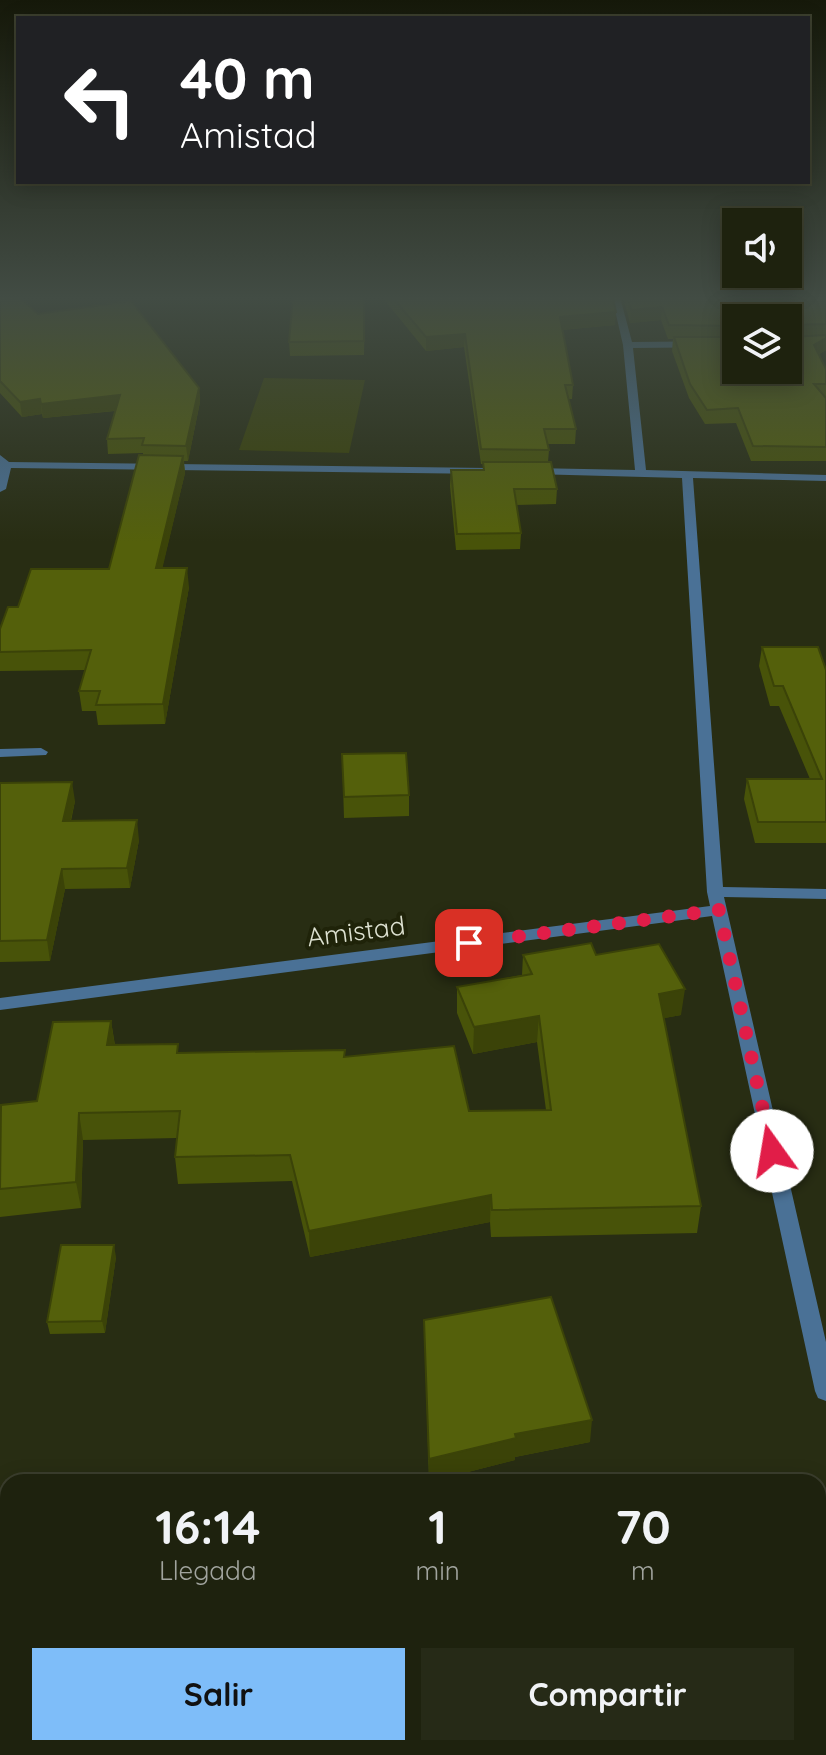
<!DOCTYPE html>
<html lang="es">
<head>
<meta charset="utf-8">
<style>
  :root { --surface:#1e220e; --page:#262a17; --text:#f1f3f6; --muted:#a1a49e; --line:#3c3f2e; --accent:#7ebdf9 }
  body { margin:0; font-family:Quicksand,sans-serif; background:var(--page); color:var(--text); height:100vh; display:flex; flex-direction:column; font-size:30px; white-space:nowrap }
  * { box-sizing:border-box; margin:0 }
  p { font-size:26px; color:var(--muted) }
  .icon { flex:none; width:44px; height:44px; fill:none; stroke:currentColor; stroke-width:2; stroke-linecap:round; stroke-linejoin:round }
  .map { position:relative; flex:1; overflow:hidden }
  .details { position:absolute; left:0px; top:1474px; width:826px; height:282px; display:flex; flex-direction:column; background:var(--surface); border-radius:24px 24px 0 0; box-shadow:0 4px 20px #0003,0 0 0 2px var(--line) }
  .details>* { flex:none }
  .top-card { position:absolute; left:16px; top:16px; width:794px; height:168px; border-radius:0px; box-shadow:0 4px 20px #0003,0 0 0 2px var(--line); background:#202124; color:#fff; overflow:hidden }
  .controls { position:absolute; left:722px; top:208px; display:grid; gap:16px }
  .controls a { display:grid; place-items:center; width:80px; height:80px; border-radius:0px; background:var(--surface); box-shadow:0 4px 20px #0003,0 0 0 2px var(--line); font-size:40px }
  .pin { position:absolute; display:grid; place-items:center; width:68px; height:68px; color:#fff; margin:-34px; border-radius:16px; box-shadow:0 4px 12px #0006 }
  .me { position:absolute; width:88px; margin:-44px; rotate:347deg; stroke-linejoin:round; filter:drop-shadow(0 0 6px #0008) }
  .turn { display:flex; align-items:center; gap:28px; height:168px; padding:0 32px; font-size:36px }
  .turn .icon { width:104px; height:104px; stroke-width:2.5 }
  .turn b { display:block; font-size:56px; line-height:68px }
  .eta { display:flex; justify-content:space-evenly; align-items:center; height:136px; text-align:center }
  .eta b { font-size:48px; font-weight:800; line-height:56px }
  .action { display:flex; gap:16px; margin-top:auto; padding:16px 32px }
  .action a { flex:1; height:92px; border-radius:0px; background:var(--accent); color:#111; font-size:32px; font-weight:800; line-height:92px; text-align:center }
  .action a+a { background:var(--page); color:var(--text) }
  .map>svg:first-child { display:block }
  .green { fill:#3a4207 }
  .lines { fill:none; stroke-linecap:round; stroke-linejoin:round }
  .minor { fill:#4a7196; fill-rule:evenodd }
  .wall { fill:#485309; fill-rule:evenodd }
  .shaded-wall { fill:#3b4308 }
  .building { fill:#54600b; stroke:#3b4308; stroke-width:2 }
  .route { stroke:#e11d48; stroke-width:14; stroke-dasharray:0 25.2 }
  .labels { text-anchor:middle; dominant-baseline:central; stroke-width:8; stroke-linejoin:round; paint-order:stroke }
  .street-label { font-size:26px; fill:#dde1d1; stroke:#1f2309 }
</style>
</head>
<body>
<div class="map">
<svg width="826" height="1755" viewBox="0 0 826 1755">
  <rect width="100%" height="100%" fill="#282d13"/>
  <path class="green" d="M 264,378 L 365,380 L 349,453 L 239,450 Z"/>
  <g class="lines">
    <path class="minor" d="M 612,297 L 620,297 L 632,342 L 736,341 L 736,347 L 633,348 L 646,470 L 826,475 L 826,481 L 693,478 L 723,887 L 826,889 L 826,899 L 724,897 L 826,1342 L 826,1401 L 818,1398 L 815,1391 L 712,916 L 0,1010 L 0,998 L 710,906 L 707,892 L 682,478 L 532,474 L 527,471 L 532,468 L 635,470 L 623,345 Z
      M 0,455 L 9,462 L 488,468 L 493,471 L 488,474 L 11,468 L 6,489 L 0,492 Z
      M 41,748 L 48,752 L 46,755 L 0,757 L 0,749 Z
      M 826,1555 L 826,1579 L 818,1580 L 818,1556 Z
      M 8,1717 L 8,1743 L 0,1745 L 0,1719 Z"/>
  </g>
  <path class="wall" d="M 0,297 L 199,388 L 200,402 L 188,461 L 184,461 L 185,473 L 162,568 L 189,587 L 165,724 L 98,725 L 96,711 L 82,711 L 79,691 L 85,670 L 0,671 L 0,652 L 18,607 L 109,569 L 143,455 L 143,453 L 108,454 L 107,439 L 115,411 L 43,418 L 42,414 L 22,417 L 0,393 Z
    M 365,297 L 364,355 L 290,356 L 289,342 Z
    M 382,297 L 613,297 L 615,325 L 562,330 L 573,385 L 572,399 L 568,399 L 576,429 L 575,444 L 547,444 L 549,450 L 548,462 L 557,489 L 556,504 L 516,505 L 521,533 L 520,549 L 456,550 L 450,486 L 451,470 L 483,470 L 483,464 L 481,464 L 464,347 L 426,351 Z
    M 623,297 L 826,297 L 826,350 L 818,355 L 826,369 L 826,461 L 751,461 L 736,423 L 705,424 L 689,398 L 672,351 L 673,339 L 668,339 L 661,320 L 630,323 ZM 736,318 L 788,370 L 736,370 Z
    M 762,647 L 826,670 L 826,843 L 755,843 L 744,799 L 747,779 L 810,779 L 779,706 L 770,706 L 759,666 Z
    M 342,754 L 409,795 L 409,816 L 344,818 Z
    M 0,783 L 75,801 L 71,821 L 139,840 L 130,888 L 65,889 L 50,961 L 0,962 Z
    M 523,955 L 596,955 L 681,1015 L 664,1018 L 701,1206 L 697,1233 L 491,1237 L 490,1222 L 310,1257 L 292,1181 L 178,1184 L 175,1157 L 177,1138 L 83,1140 L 81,1208 L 0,1217 L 0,1111 L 37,1101 L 111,1021 L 115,1045 L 179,1053 L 345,1057 L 469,1111 L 546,1110 L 537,1042 L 473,1054 L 457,1013 L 457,987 L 522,975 Z
    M 116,1257 L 105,1333 L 50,1334 L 47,1322 Z
    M 424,1320 L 590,1442 L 515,1457 L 515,1460 L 429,1482 Z"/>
  <path class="shaded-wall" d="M 662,307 L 661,320 L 630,323 L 631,310 Z
    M 616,312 L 615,325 L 559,330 L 560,317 Z
    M 465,334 L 464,347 L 426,351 L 426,337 Z
    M 826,338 L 826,350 L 811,358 L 814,345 Z
    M 199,388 L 200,402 L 188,461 L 186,446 Z
    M 120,395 L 122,410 L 43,418 L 41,404 Z
    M 40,399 L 42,414 L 22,417 L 20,402 Z
    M 183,456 L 185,473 L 158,587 L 156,568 Z
    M 187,568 L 189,587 L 165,724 L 163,704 Z
    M 72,782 L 75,801 L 66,840 L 63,821 Z
    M 137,820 L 139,840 L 130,888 L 127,868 Z
    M 62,869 L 65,889 L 50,961 L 47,940 Z
    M 685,989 L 681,1015 L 655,1020 L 659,994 Z
    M 539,1016 L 537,1042 L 473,1054 L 474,1027 Z
    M 111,1021 L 115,1047 L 107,1045 Z
    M 79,1113 L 83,1140 L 81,1208 L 76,1182 Z
    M 491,1195 L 490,1222 L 310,1257 L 309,1231 Z
    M 114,1245 L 116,1257 L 105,1333 L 102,1321 Z
    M 592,1420 L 590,1442 L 515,1457 L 515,1460 L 429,1482 L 429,1459 L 515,1434 Z"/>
  <path class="building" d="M 0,297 L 19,297 L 38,314 L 131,301 L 199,388 L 186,446 L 142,445 L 144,438 L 107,439 L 120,395 L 41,404 L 40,399 L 20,402 L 0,381 Z
    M 293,297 L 364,297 L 364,341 L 289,342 Z
    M 392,297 L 613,297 L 616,312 L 560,317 L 573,385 L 565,385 L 576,429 L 544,429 L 549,450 L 481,449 L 465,334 L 426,337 Z
    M 627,297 L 826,297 L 826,324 L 790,325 L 788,327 L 788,318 L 736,318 L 736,326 L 669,325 L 662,307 L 631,310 Z
    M 788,331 L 790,337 L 826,335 L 826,338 L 814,345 L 826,369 L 826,384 L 814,384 L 826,398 L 826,447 L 753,446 L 738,408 L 707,410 L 690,384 L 674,337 L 736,337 L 736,370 L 788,370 Z
    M 139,455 L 183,456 L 156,568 L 187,568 L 163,704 L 96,705 L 100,691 L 79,691 L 91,650 L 0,652 L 0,629 L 8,607 L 18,607 L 31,569 L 109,569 Z
    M 483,462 L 551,462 L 557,489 L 514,489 L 521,533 L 457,534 L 451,470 L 484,470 Z
    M 762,647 L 818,647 L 826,670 L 826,822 L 758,822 L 747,779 L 822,779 L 783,686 L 774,686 Z
    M 406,753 L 409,795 L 344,797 L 342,754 Z
    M 72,782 L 63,821 L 137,820 L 127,868 L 62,869 L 47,940 L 0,941 L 0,783 Z
    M 591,943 L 596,955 L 659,944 L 685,989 L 659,994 L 701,1206 L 492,1210 L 491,1195 L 309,1231 L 290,1155 L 175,1157 L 180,1111 L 79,1113 L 76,1182 L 0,1189 L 1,1105 L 37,1101 L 53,1022 L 111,1021 L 107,1045 L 178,1044 L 177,1053 L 345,1050 L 344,1057 L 454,1046 L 469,1111 L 551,1110 L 539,1016 L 474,1027 L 457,987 L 532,974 L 523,955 Z
    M 61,1245 L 114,1245 L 102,1321 L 47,1322 Z
    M 551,1297 L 592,1420 L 515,1434 L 516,1438 L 429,1459 L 424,1320 Z
    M 449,1748 L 526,1748 L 526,1755 L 449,1755 Z"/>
  <linearGradient id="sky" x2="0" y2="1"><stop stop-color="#16190a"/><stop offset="0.55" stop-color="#424c44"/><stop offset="1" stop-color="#424c44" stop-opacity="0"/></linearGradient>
  <rect width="826" height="542" fill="url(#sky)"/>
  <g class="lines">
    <path class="route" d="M 469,943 L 719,910 L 772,1151"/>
  </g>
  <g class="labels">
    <g class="street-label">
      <text transform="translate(356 931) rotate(-7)">Amistad</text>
    </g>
  </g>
</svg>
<div class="controls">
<a><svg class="icon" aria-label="sound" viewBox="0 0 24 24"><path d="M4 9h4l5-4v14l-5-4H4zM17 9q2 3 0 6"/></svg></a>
<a><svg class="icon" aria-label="layers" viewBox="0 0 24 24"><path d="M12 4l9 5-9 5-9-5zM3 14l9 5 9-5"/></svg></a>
</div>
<div class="pin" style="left:469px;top:943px;background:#d93025"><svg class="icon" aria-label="arrive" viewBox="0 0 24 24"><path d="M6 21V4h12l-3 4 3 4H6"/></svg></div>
<svg class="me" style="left:772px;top:1151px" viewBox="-20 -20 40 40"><circle r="19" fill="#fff"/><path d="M0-13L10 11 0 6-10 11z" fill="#e11d48"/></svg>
<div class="top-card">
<div class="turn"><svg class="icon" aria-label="left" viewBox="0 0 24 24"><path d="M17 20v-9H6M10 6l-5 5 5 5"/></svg><div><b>40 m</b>Amistad</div></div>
</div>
<section class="details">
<div class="eta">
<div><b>16:14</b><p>Llegada</p></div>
<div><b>1</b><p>min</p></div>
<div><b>70</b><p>m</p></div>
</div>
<div class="action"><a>Salir</a><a>Compartir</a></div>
</section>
</div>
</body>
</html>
